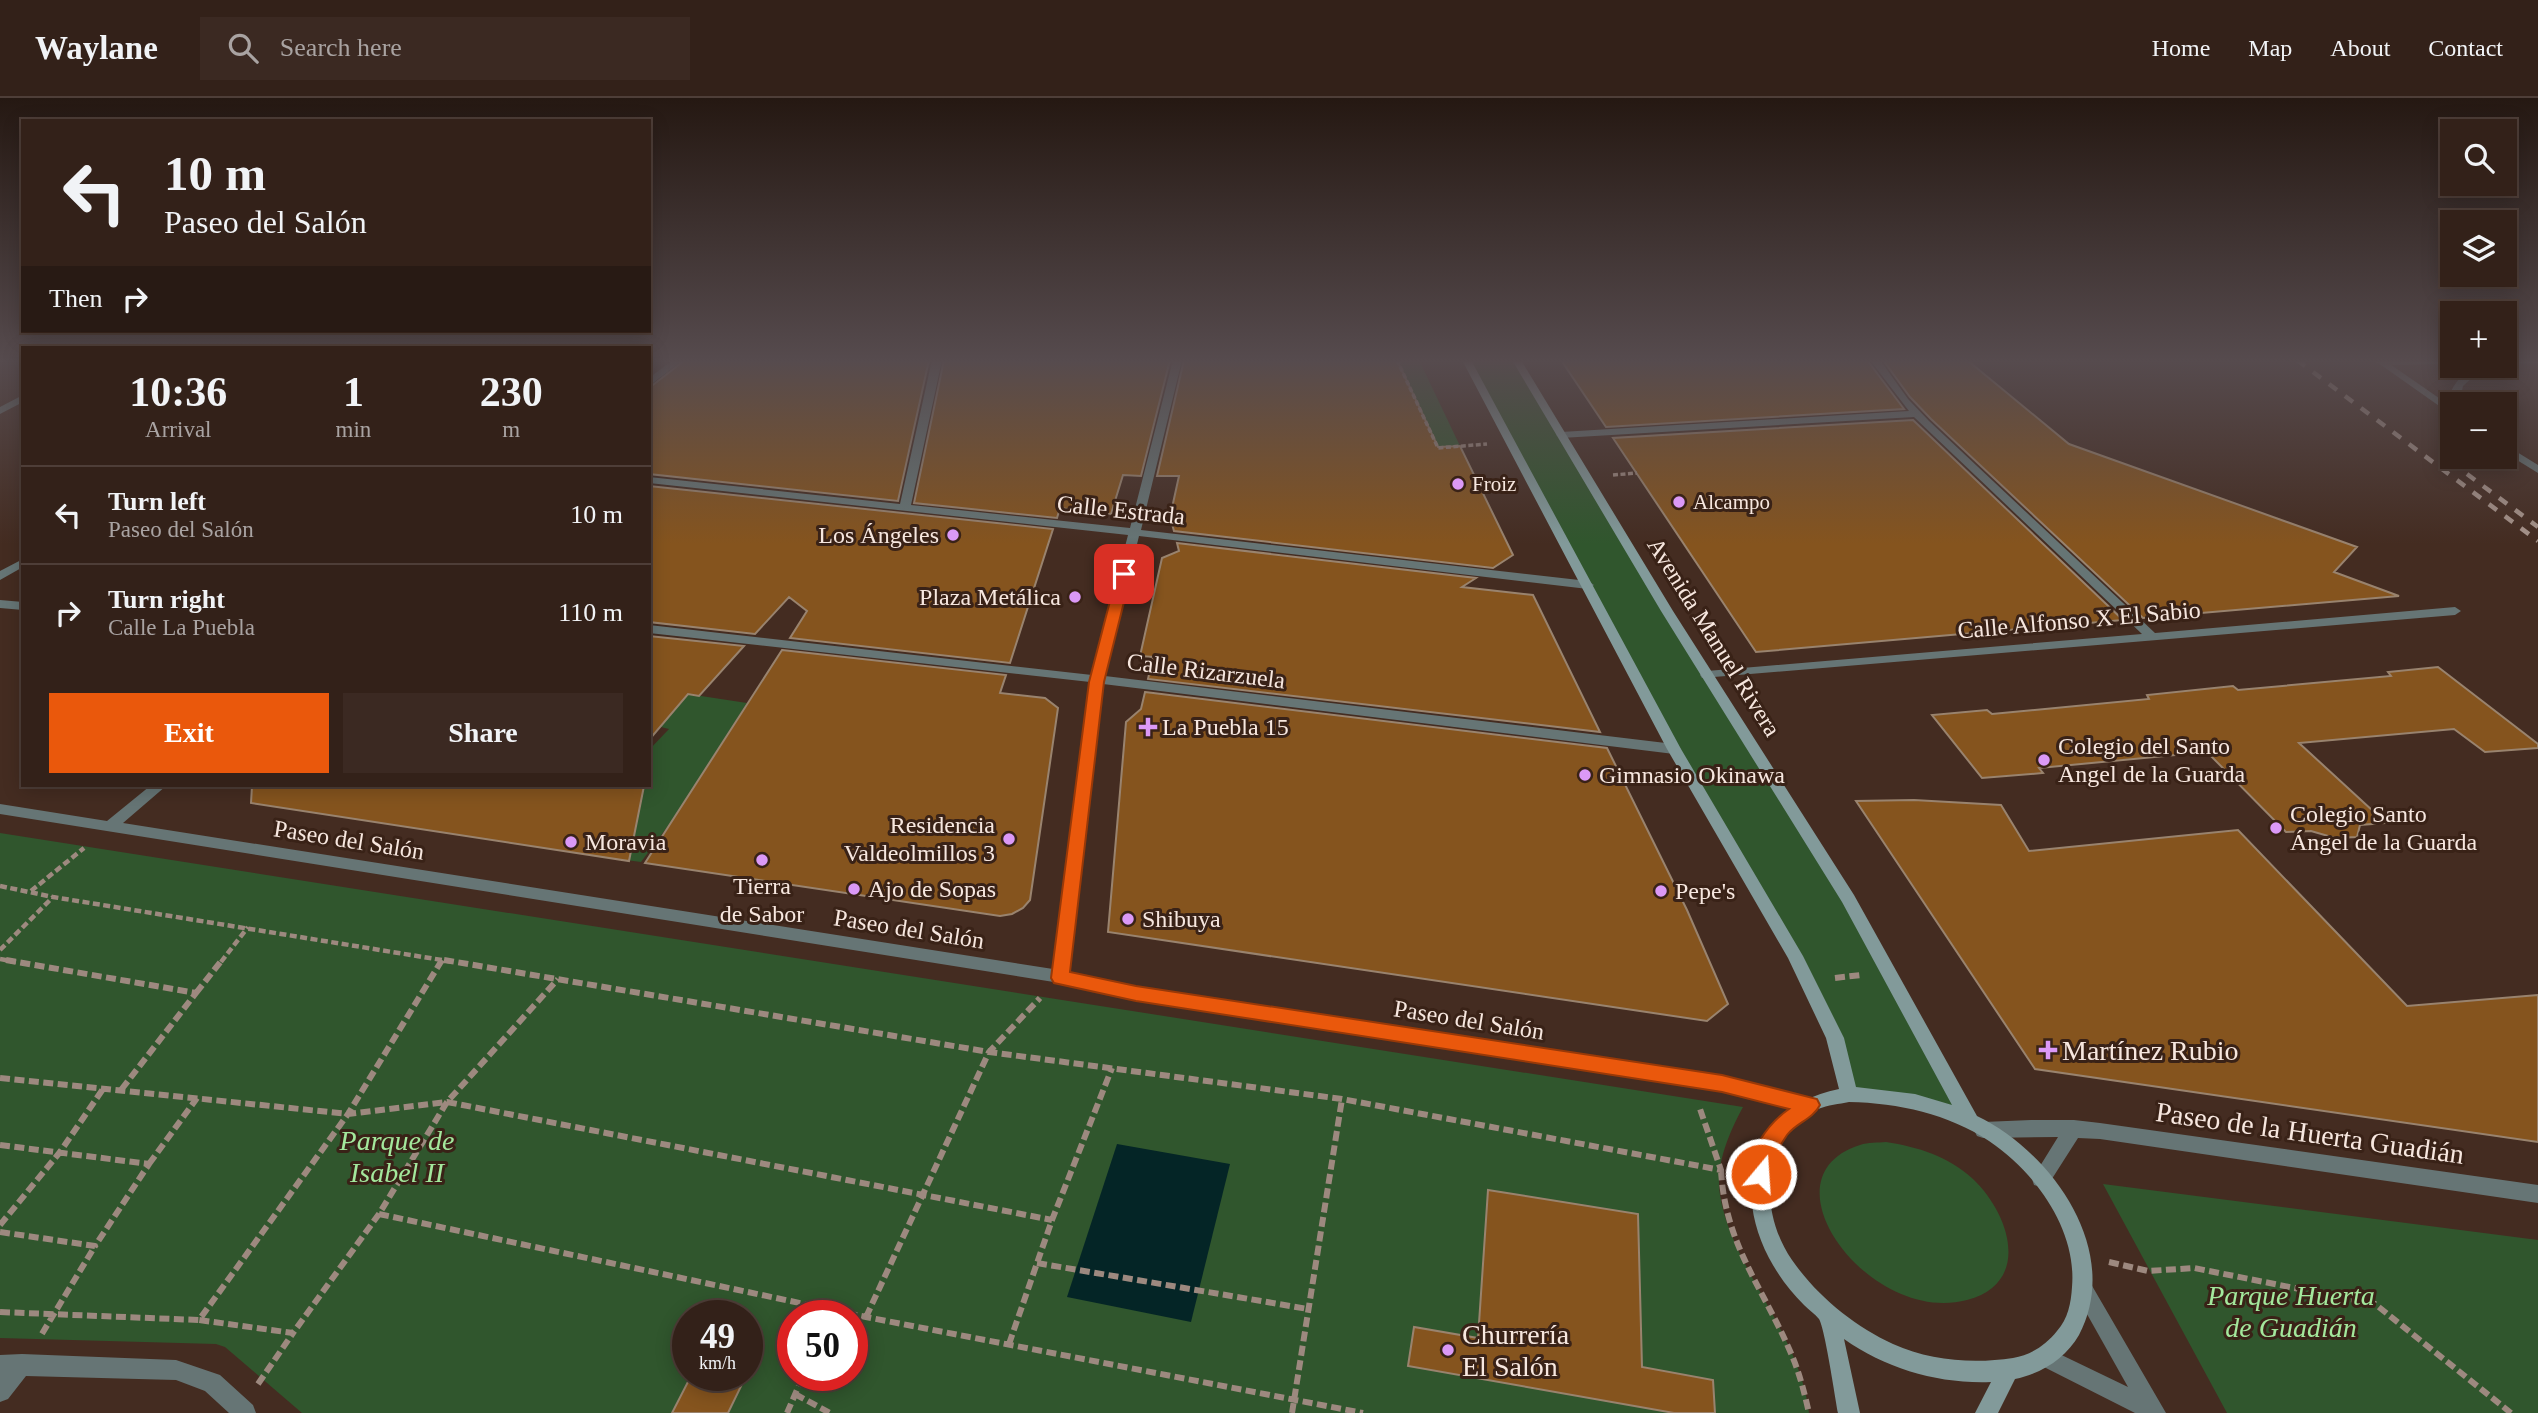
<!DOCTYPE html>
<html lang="en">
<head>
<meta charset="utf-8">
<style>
  :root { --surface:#332119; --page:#3b2922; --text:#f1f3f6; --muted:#a9a3a2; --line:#4e3e38; --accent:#ea580c }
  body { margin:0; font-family:"Times New Roman",serif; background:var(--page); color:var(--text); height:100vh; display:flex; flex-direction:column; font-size:26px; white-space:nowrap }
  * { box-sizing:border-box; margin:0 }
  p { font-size:23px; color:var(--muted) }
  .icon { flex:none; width:38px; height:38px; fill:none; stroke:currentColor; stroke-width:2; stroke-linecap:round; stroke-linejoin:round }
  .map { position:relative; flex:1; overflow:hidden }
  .side { position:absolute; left:21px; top:248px; width:630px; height:441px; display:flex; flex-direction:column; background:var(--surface); border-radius:0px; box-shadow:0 4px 18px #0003,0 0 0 2px var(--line) }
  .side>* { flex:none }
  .top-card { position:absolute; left:21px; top:21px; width:630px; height:214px; border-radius:0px; box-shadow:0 4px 18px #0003,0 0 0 2px var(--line); background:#332119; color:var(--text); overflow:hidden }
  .tools { position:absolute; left:2440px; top:21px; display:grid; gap:14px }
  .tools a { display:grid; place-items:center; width:77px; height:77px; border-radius:0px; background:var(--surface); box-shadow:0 4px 18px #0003,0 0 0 2px var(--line); font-size:35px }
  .speed { position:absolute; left:672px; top:1202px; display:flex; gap:14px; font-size:35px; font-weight:700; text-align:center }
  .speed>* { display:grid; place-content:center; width:91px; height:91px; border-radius:50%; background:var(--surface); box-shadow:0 4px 18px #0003,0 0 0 2px var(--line); line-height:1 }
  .speed small { font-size:18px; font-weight:400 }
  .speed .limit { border:10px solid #d22; background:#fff; color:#111 }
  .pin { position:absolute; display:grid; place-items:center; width:60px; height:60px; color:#fff; margin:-30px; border-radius:14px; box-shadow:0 4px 10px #0006 }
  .me { position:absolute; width:77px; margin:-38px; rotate:18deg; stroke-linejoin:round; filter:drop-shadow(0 0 5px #0008) }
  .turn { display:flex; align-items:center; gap:24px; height:147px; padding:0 28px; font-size:32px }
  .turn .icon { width:91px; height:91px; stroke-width:2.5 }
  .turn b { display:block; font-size:49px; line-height:60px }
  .then { display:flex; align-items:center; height:66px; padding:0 28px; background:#0003; gap:14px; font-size:26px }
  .eta { display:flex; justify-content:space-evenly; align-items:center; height:119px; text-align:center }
  .eta b { font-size:42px; font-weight:700; line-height:49px }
  .action { display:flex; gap:14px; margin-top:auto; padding:14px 28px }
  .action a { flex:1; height:80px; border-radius:0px; background:var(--accent); color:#fff; font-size:28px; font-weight:700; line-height:80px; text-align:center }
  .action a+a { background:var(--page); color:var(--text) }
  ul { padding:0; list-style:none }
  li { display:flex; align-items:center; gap:21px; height:98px; padding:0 28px; border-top:2px solid var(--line) }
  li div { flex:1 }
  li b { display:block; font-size:26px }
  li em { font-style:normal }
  header { display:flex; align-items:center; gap:42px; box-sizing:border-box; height:98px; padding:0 35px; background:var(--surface); border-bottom:2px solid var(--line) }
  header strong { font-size:33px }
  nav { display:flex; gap:38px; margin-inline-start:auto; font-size:24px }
  .search { width:490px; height:63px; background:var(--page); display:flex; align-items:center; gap:18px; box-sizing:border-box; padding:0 24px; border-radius:0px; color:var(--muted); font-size:26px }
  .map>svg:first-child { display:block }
  .green { fill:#30562d; fill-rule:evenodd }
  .water { fill:#042526 }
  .building { fill:#85541e; stroke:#99836e; stroke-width:2 }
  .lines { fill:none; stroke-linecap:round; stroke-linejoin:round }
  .path-far2 { stroke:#9d897f; stroke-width:3.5; stroke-dasharray:5 2.5; stroke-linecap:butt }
  .path-far1 { stroke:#9d897f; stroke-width:4.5; stroke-dasharray:7 3.5; stroke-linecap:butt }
  .path { stroke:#9d897f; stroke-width:6; stroke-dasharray:10 4.5; stroke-linecap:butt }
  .lane { fill:#667575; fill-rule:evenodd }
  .street { fill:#667575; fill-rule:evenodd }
  .secondary { fill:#829a9a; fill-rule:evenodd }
  .rail { stroke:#a7948b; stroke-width:4.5; stroke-dasharray:10 10; stroke-linecap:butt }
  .route { fill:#ea580c; stroke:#983908; stroke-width:2 }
  .poi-dot { fill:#db99f6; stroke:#392217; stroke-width:2.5 }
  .labels { text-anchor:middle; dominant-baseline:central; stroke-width:6; stroke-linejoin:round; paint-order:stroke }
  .far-poi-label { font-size:21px; fill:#f7e7df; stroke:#392217; text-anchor:start }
  .street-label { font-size:24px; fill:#f7e7df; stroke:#392217 }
  .poi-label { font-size:24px; fill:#f7e7df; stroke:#392217; text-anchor:start }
  .near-poi-label { font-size:28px; fill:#f7e7df; stroke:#392217; text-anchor:start }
  .near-street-label { font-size:28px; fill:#f7e7df; stroke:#392217 }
  .near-park-label { font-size:28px; font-style:italic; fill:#a3e89c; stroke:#392217 }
</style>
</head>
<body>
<header>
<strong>Waylane</strong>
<div class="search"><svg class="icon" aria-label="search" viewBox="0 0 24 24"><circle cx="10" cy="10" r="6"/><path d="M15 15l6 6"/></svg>Search here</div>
<nav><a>Home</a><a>Map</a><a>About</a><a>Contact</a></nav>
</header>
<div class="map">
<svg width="2538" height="1315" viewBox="0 0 2538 1315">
  <rect width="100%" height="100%" fill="#442c21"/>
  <path class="green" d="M 1397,262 L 1419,262 L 1460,348 L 1438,349 Z
    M 1467,262 L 1517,262 L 1889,875 L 1972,1026 L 1942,1011 L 1849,996 L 1835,940 Z
    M 688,596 L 747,605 L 677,716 L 641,764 L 589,757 L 640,704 L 644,688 L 649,688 L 649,652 L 669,631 L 649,626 Z
    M 0,735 L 1743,1009 C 1729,1035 1715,1067 1720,1097 C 1732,1171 1800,1235 1809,1315 L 302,1315 L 225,1249 L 216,1246 L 0,1240 ZM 688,1218 L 747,1218 L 747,1278 L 688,1278 ZM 793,1218 L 852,1218 L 852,1278 L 793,1278 Z
    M 1886,1044 C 1918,1049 1948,1058 1973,1081 C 2010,1116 2032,1185 1967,1202 C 1870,1228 1758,1079 1860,1047 C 1868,1044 1878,1045 1886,1044 Z
    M 2103,1086 L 2538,1142 L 2538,1315 L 2227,1315 Z"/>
  <path class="water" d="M 1117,1046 L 1230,1066 L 1191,1224 L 1067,1199 Z"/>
  <path class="building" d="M 685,262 L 929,262 L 898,403 L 649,376 L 649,290 Z
    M 944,262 L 1170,262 L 1141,378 L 1123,377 L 1111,416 L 1060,410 L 1057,420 L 914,405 Z
    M 1184,262 L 1397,262 L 1438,349 L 1460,348 L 1513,457 L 1493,470 L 1174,433 L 1170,419 L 1179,378 L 1157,378 Z
    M 1561,262 L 1867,262 L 1904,311 L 1606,329 Z
    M 1883,262 L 1967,262 L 2069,346 L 2357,449 L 2334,474 L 2399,498 L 2143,520 L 1931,321 L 1910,299 Z
    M 1913,322 L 2123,522 L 1756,554 L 1613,340 Z
    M 649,388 L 1053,431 L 1010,565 L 790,540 L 807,513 L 789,499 L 755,536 L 649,524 Z
    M 1177,445 L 1476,480 L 1462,489 L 1533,497 L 1600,634 L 1148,581 L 1153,559 L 1140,558 L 1162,460 L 1179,453 Z
    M 649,538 L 744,548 L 699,598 L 688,596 L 649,642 Z
    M 782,552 L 1006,577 L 1000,595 L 1045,600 L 1058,610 L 1030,802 L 1023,810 L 1012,816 L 1000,818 L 645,765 Z
    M 2438,569 L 2538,646 L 2538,650 L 2485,654 L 2454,631 L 2299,645 L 2386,725 L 2360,727 L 2357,739 L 2335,740 L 2311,733 L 2286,734 L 2207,654 L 2039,670 L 2043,675 L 1982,680 L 1932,617 L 1987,612 L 1992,616 L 2149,601 L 2147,597 L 2233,588 L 2238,592 L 2391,578 L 2388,574 Z
    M 1145,594 L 1607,650 L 1687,812 L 1728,906 L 1707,923 L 1108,834 L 1126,624 L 1141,611 Z
    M 252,688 L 644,688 L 629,763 L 251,705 Z
    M 1914,702 L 2001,707 L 2029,753 L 2238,732 L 2407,908 L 2538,897 L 2538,1044 L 2035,971 L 1856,703 Z
    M 1488,1092 L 1638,1116 L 1642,1269 L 1713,1282 L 1715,1315 L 1674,1315 L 1408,1268 L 1414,1229 L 1478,1240 Z
    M 691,1278 L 746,1278 L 728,1315 L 672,1315 Z"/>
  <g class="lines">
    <path class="path-far2" d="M 1397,262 L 1438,350 L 1487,346
      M 1613,377 L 1637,375"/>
    <path class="path-far1" d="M 0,788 L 53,799 L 454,864
      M 31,793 L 84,750
      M 0,852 L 53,799
      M 0,861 L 16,864
      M 221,864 L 248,829"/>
    <path class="path" d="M 6,862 L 196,895 L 121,992
      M 442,862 L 348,1016 L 199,1222 L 293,1235 L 379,1116 L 447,1004 L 558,881
      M 444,862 L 989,954 L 1342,1001 L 1721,1072 L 1699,1008
      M 1835,880 L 1861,877
      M 196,895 L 222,862
      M 0,980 L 348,1016 L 447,1004 L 1052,1122
      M 0,1047 L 149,1066 L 95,1148
      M 149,1066 L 197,1000
      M 1721,1072 C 1725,1146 1762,1188 1790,1253 C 1799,1273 1804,1293 1809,1315
      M 379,1116 L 866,1219 L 1363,1315
      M 0,1127 L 60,1054 L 103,991
      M 0,1134 L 95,1148 L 40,1239
      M 2109,1164 L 2148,1173 L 2194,1170 L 2375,1206 L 2511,1315
      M 1037,1165 L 1308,1211
      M 0,1214 L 199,1222
      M 828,1218 L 831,1211
      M 866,1219 L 989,954 L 1040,900
      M 1009,1246 L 1052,1122 L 1112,970
      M 258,1286 L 293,1235
      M 795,1296 L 830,1315
      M 787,1315 L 803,1278
      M 1292,1315 L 1342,1001"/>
    <path class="lane" d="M 2379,262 L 2452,262 L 2452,266 L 2381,267 L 2376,264 Z
      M 2504,262 L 2538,262 L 2538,265 L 2504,266 Z
      M 2474,268 L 2485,268 L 2463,288 L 2459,306 L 2450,308 C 2447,290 2461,278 2474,268 Z"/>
    <path class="street" d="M 673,262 L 683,262 L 649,288 L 649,280 Z
      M 932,262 L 942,262 L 911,407 L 1130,430 L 1173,262 L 1182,262 L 1141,432 L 1588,483 L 1594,487 L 1588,491 L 1139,438 L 1105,578 L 1674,646 L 1681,651 L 1674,656 L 1103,586 L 1069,875 L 1136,889 L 1722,978 L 1815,1002 L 1818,1007 L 1815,1012 L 1809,1015 L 1722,992 L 1136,903 L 1060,885 L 0,716 L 0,706 L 107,723 L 150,688 L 166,688 L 123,725 L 1053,871 L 1090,584 L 649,535 L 649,527 L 1092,577 L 1128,437 L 649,385 L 649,379 L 900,406 Z
      M 1870,262 L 1880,262 L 1908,301 L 1929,323 L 2155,535 L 2455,509 L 2461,513 L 2455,517 L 1702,580 L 1700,577 L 1702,574 L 1707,573 L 2142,536 L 1914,319 L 1561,340 L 1556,337 L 1561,334 L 1909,313 Z
      M 2374,262 L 2384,262 L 2452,309 L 2452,317 Z
      M 23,297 L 23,304 L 0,316 L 0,309 Z
      M 2504,346 L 2538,367 L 2538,375 L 2504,354 Z
      M 23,461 L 23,469 L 0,482 L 0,473 Z
      M 0,502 L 23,504 L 23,512 L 0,510 Z
      M 2031,1022 L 2074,1022 L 2100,1025 L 2538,1087 L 2538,1105 L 2100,1041 L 2078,1040 L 2048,1087 L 2041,1089 L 2034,1087 L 2032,1081 L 2058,1039 L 1983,1040 L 1977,1038 L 1974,1032 L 1977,1026 L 1983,1024 Z
      M 2084,1183 L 2091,1186 L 2166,1315 L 2135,1315 L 2040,1267 L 2036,1260 L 2040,1253 L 2047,1250 L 2128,1289 L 2074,1193 L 2077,1186 Z
      M 22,1256 L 176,1262 L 220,1277 L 253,1307 L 256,1315 L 229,1315 L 205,1293 L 176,1282 L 26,1278 L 8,1301 L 0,1304 L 0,1257 Z"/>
    <path class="secondary" d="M 1462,262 L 1471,262 L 1681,651 L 1803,858 L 1844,940 L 1856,989 L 1915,996 L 1952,1007 L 1842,804 L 1661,513 L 1512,262 L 1521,262 L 1673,513 L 1854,797 L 1977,1018 C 2052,1054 2123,1153 2079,1237 C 2066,1260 2041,1276 2015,1281 L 1998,1315 L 1975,1315 L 1991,1284 C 1938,1286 1887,1271 1844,1241 L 1860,1315 L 1838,1315 C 1835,1299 1825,1231 1819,1221 C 1815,1216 1808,1211 1804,1207 C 1790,1193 1778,1177 1769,1160 C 1731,1087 1753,1008 1839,991 L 1826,940 L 1788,860 L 1667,651 ZM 1849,1004 C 1899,1005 1948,1016 1989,1043 C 2035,1074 2077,1131 2072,1189 C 2071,1205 2068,1221 2057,1233 C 2046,1247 2031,1257 2013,1260 C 1974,1266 1930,1263 1893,1246 C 1854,1228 1817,1198 1792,1162 C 1759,1114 1759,1040 1818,1011 C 1828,1007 1839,1006 1849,1004 Z"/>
    <path class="rail" d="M 2297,262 L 2538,443
      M 2451,364 L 2538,429"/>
  </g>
  <linearGradient id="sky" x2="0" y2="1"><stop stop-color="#251812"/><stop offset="0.59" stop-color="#564b4e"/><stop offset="1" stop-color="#564b4e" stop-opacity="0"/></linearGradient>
  <rect width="2538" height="446" fill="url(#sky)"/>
  <path class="route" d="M 1124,472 L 1131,476 L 1104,584 L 1070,874 L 1136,888 L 1722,977 L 1817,1001 L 1820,1007 C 1813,1021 1796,1025 1787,1037 C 1774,1055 1776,1066 1769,1083 L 1761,1086 L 1753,1083 C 1742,1058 1770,1024 1789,1011 L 1722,994 L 1136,903 L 1054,885 L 1051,880 L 1089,584 L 1117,476 Z"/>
  <g class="poi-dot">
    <circle cx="1458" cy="386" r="7"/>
    <circle cx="1679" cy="404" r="7"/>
    <circle cx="953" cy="437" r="7"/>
    <circle cx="1075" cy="499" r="7"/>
    <path d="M1144.5 618.5h7v7h7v7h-7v7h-7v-7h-7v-7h7z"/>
    <circle cx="2044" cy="662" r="7"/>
    <circle cx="1585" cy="677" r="7"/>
    <circle cx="2276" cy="730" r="7"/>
    <circle cx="1009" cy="741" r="7"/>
    <circle cx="571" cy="744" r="7"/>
    <circle cx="762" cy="762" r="7"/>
    <circle cx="854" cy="791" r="7"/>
    <circle cx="1661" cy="793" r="7"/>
    <circle cx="1128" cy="821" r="7"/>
    <path d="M2044.5 941.5h7v7h7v7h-7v7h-7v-7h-7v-7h7z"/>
    <circle cx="1448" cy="1252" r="7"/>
  </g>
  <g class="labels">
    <g class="far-poi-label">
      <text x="1472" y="386">Froiz</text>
      <text x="1693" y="404">Alcampo</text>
    </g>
    <g class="street-label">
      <text transform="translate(1121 412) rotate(6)">Calle Estrada</text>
      <text transform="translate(2079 522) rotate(-5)">Calle Alfonso X El Sabio</text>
      <text transform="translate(1714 539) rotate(58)">Avenida Manuel Rivera</text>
      <text transform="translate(1206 573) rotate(7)">Calle Rizarzuela</text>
      <text transform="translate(349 742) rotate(9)">Paseo del Salón</text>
      <text transform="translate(909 831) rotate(9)">Paseo del Salón</text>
      <text transform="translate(1469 922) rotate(9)">Paseo del Salón</text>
    </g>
    <g class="poi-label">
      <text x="939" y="437" text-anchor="end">Los Ángeles</text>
      <text x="1061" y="499" text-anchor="end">Plaza Metálica</text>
      <text x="1162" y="629">La Puebla 15</text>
      <text x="2058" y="648">Colegio del Santo<tspan x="2058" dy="28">Angel de la Guarda</tspan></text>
      <text x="1599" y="677">Gimnasio Okinawa</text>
      <text x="2290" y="716">Colegio Santo<tspan x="2290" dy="28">Ángel de la Guarda</tspan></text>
      <text x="995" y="727" text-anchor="end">Residencia<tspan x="995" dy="28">Valdeolmillos 3</tspan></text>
      <text x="585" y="744">Moravia</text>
      <text x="762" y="788" text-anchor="middle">Tierra<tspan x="762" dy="28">de Sabor</tspan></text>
      <text x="868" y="791">Ajo de Sopas</text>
      <text x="1675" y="793">Pepe's</text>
      <text x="1142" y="821">Shibuya</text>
    </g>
    <g class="near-poi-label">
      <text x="2062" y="952">Martínez Rubio</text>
      <text x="1462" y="1236">Churrería<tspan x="1462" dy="32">El Salón</tspan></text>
    </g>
    <g class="near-street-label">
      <text transform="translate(2310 1035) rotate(8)">Paseo de la Huerta Guadián</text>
    </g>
    <g class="near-park-label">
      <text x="397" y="1042">Parque de<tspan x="397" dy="32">Isabel II</tspan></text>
      <text x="2291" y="1197">Parque Huerta<tspan x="2291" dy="32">de Guadián</tspan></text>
    </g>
  </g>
</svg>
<div class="tools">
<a><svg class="icon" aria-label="search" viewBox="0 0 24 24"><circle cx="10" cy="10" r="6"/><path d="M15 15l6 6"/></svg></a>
<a><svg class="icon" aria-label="layers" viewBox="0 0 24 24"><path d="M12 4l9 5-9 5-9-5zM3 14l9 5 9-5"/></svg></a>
<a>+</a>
<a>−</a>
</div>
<div class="speed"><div>49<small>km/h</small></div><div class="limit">50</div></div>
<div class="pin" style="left:1124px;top:476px;background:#d93025"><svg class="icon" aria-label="arrive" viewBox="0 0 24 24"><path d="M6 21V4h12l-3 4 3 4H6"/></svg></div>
<svg class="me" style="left:1761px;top:1076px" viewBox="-20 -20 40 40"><circle r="17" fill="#ea580c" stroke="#fff" stroke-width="3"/><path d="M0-11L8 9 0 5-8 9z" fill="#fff"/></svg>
<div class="top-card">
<div class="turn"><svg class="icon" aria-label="left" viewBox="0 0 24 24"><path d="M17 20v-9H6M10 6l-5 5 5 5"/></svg><div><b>10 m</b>Paseo del Salón</div></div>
<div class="then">Then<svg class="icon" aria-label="right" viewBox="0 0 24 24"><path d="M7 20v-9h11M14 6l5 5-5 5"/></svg></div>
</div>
<section class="side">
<div class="eta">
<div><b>10:36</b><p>Arrival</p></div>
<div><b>1</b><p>min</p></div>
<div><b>230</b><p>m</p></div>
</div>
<ul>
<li><svg class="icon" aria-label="left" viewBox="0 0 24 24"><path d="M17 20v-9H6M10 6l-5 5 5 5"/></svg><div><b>Turn left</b><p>Paseo del Salón</p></div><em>10 m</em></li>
<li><svg class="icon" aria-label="right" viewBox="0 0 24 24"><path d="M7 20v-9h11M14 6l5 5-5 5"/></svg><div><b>Turn right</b><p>Calle La Puebla</p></div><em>110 m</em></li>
</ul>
<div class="action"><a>Exit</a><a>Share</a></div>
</section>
</div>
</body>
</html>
